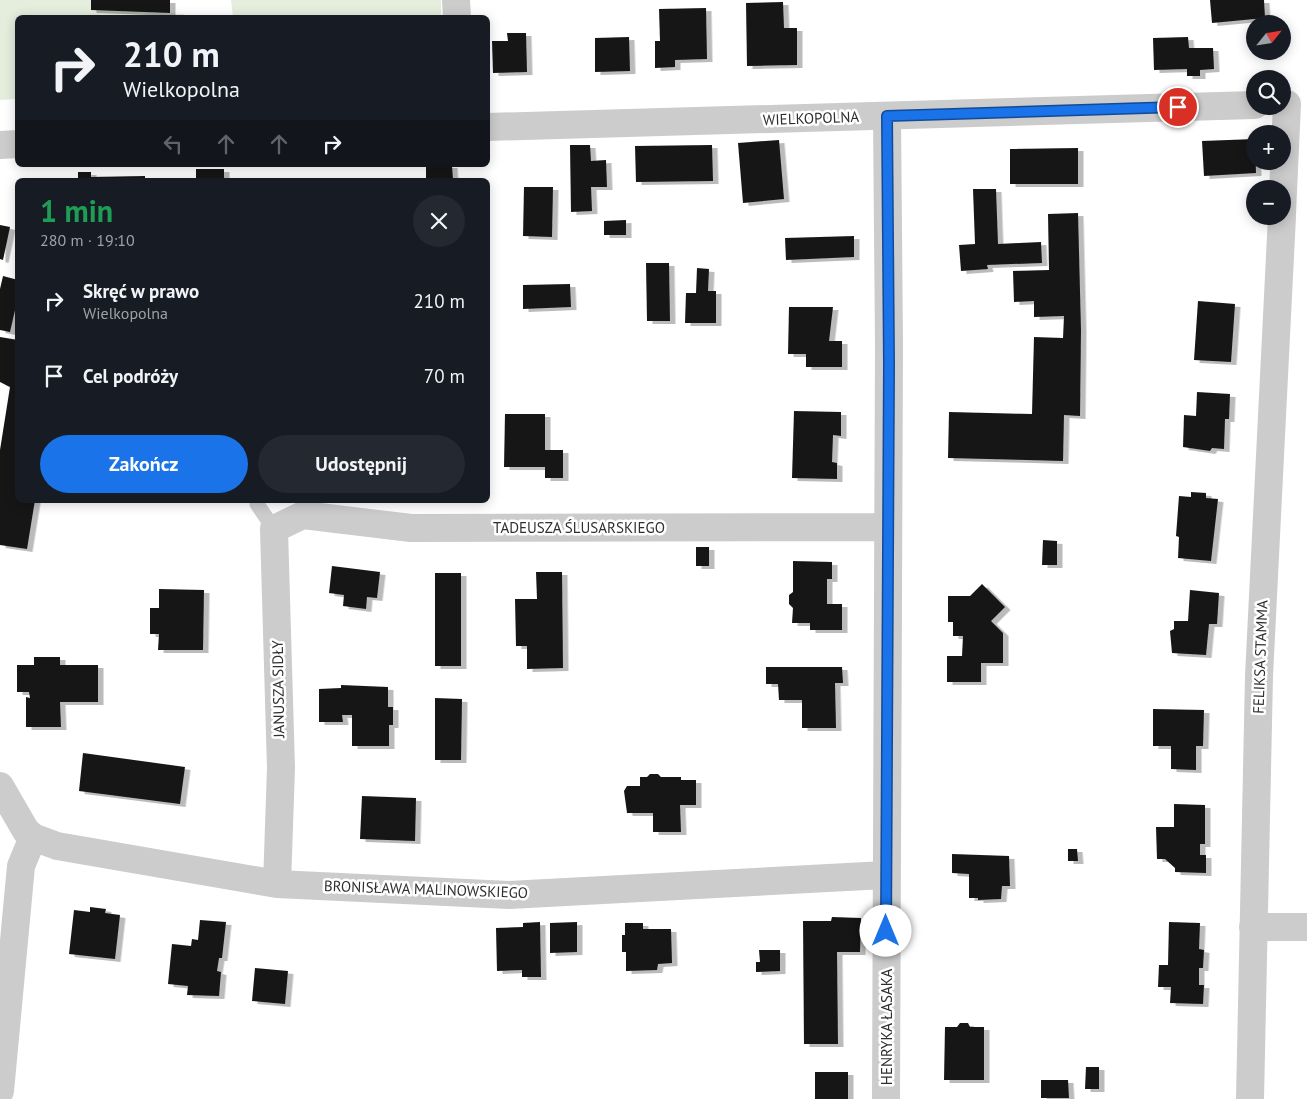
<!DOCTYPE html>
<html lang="pl">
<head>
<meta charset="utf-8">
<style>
  :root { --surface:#171b24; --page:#242831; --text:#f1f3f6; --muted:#9ea1a6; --accent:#1a73e8 }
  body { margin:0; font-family:"PT Sans",sans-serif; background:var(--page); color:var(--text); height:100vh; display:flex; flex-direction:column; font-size:19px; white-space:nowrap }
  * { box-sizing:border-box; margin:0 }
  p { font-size:16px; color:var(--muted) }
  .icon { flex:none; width:28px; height:28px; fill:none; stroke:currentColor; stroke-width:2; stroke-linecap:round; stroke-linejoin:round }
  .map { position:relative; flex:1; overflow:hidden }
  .panel { position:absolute; left:15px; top:178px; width:475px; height:325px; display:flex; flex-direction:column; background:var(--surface); border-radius:8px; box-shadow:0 2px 12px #0003 }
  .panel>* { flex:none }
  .banner { position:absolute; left:15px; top:15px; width:475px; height:152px; border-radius:8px; box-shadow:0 2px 12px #0003; background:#171b24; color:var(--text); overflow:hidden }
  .needle { width:32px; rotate:60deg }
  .controls { position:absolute; left:1246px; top:15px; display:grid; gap:10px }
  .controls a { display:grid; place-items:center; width:45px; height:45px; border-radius:50%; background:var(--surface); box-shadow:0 2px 12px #0003; font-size:25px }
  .pin { position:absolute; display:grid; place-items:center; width:42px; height:42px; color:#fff; margin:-21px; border:2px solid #fff; border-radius:50%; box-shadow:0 1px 5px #0007 }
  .me { position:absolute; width:55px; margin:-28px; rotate:0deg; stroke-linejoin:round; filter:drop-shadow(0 0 4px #0008) }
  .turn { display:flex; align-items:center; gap:18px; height:105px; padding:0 25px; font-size:22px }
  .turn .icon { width:65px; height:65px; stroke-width:2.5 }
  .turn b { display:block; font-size:35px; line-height:42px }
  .lanes { display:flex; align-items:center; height:48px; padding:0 25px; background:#0003; justify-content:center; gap:25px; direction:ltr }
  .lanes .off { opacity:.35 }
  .round { display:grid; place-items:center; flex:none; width:52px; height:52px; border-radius:26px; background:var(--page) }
  .headline { display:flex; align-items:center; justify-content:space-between; height:85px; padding:0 25px }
  h1 { font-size:30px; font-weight:800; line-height:38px; color:#1e9e55 }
  .primary-button { display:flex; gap:10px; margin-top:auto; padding:10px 25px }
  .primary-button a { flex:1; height:58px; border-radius:30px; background:var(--accent); color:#fff; font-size:20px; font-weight:800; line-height:58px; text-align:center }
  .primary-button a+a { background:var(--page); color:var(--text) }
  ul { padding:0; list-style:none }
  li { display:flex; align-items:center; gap:15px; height:75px; padding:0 25px }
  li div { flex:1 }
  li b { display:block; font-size:19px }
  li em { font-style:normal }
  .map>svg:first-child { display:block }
  .green { fill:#e5eddd }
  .building { fill:#161616; filter:url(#shadow) }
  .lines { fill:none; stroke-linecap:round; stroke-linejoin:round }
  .service { stroke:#ccc; stroke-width:15 }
  .minor { stroke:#ccc; stroke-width:28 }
  .route-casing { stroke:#114b97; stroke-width:12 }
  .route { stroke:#1a73e8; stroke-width:9 }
  .labels { text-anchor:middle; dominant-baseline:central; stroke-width:5; stroke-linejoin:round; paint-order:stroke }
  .street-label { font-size:15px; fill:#2f2f2f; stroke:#fff }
</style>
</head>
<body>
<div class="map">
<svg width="1307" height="1099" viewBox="0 0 1307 1099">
  <defs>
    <filter id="shadow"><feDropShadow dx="5.5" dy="3" stdDeviation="0" flood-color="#0004"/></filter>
  </defs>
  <rect width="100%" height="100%" fill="#fff"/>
  <path class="green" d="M 0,0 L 91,0 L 91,10 L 184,14 L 184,17 L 18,18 L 17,99 L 0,100 Z
    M 231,0 L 441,0 L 441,17 L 233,17 Z"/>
  <path class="building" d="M 91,0 L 170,0 L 170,13 L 91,10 Z
    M 1210,0 L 1264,0 L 1265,18 L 1212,23 Z
    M 783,2 L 784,28 L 797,28 L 797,65 L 747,66 L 746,3 Z
    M 706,8 L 707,59 L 675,60 L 675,67 L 655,68 L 655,41 L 660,41 L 659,9 Z
    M 507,33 L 526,33 L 527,72 L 493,73 L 492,41 L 508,41 Z
    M 629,37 L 630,71 L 595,72 L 595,38 Z
    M 1188,37 L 1189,48 L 1213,48 L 1214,69 L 1200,70 L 1200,76 L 1187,76 L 1187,69 L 1154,70 L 1153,38 Z
    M 1255,139 L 1256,173 L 1204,176 L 1202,141 Z
    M 779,140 L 784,199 L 743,203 L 738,143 Z
    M 570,145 L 590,145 L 591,161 L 606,160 L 607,187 L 591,187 L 592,211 L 571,212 Z
    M 712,145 L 713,181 L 636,182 L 635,146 Z
    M 1078,148 L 1078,184 L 1010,184 L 1010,149 Z
    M 426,165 L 452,165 L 453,180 L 426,180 Z
    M 196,169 L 224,169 L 224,180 L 196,180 Z
    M 78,172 L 91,172 L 91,177 L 145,176 L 145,180 L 78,180 Z
    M 524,187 L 553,187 L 552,237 L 523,236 Z
    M 973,189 L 996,189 L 998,244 L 1041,242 L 1042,263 L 987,265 L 988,269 L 961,271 L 959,245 L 975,244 Z
    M 1078,213 L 1081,330 L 1080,416 L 1064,415 L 1063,461 L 948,458 L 949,412 L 1032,414 L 1034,337 L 1063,338 L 1064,316 L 1034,317 L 1034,301 L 1014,302 L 1013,271 L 1049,270 L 1048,214 Z
    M 626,220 L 626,235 L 604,235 L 604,221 Z
    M 0,225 L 10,227 L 3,260 L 0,259 Z
    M 854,236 L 854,257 L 786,260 L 785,238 Z
    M 646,263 L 669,263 L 670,321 L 647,321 Z
    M 697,268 L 709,269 L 708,291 L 716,291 L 716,323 L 685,323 L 686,293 L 696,293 Z
    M 3,276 L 18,280 L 18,297 L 10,332 L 0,330 L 0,289 Z
    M 570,284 L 571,307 L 523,309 L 523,285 Z
    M 1198,301 L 1235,304 L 1231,362 L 1194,360 Z
    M 789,307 L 833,307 L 829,341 L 842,341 L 842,367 L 806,367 L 806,354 L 788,354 Z
    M 0,337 L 18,340 L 15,365 L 18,365 L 18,500 L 35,500 L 27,549 L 0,545 L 0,450 L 10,387 L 0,382 Z
    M 1197,392 L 1230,394 L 1229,419 L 1225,419 L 1224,449 L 1212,448 L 1210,451 L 1183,447 L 1184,415 L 1196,416 Z
    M 794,411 L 841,412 L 841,436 L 833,435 L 832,462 L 837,463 L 837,479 L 792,478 Z
    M 505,414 L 545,414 L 545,450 L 563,450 L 563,478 L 545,478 L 545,467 L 504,467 Z
    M 1191,492 L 1206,493 L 1206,498 L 1218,499 L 1211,561 L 1178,558 L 1179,537 L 1176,536 L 1179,496 L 1191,497 Z
    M 1043,540 L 1057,541 L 1057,565 L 1042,565 Z
    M 696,547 L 709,547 L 709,566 L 696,566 Z
    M 793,561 L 832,562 L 832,579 L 827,579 L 827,604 L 842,604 L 842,630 L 810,630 L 810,623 L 792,623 L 793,608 L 789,604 L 789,595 L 793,592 Z
    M 332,566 L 380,572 L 377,598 L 367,597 L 366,609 L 343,606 L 344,595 L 329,593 Z
    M 536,572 L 562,572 L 563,668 L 527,669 L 527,646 L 516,646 L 515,599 L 537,599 Z
    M 435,573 L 461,573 L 461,666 L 435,666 Z
    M 982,584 L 1005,607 L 991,621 L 1003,633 L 1003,663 L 981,663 L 981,682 L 947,682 L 947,656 L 962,656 L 963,636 L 953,636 L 953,622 L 948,622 L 948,596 L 970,596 Z
    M 159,589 L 204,590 L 203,650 L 158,650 L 159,634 L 150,634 L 150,608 L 159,608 Z
    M 1190,590 L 1219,593 L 1217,624 L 1209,624 L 1206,655 L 1172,653 L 1170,631 L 1174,629 L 1174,621 L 1188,621 Z
    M 34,657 L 60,657 L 60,665 L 98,665 L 98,702 L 60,702 L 61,727 L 26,727 L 26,697 L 30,698 L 29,692 L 17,692 L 17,665 L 34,665 Z
    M 766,667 L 842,667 L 843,683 L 835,683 L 836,728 L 802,728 L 802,700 L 779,700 L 778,684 L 766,684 Z
    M 341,685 L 388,687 L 388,707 L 393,707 L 393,725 L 389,725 L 389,746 L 352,746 L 352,715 L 342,715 L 343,722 L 319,722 L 319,689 L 341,688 Z
    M 435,698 L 462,699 L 461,760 L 435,760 Z
    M 1153,709 L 1204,710 L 1203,746 L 1196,746 L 1196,770 L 1171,769 L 1171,746 L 1153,746 Z
    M 83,753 L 185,767 L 180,804 L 79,791 Z
    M 650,774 L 658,774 L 661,777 L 681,777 L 681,780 L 696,780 L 696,805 L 680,805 L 681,832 L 653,832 L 653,813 L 627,813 L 624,791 L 627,786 L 640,786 L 640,777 L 647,777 Z
    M 362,796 L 416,798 L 415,841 L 360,839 Z
    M 1174,804 L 1205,805 L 1205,844 L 1200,844 L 1200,855 L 1206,855 L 1206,873 L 1175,872 L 1175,868 L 1165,859 L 1157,859 L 1156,827 L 1174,827 Z
    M 1068,849 L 1077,849 L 1078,861 L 1068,861 Z
    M 952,854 L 1009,856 L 1010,886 L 1002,886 L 1001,899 L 978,900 L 978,898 L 969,898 L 969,874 L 952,873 Z
    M 90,907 L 106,909 L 105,913 L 120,915 L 115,959 L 69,954 L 74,910 L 90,912 Z
    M 832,917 L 861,918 L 860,952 L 837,952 L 838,1044 L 804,1044 L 803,921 L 831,921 Z
    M 200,920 L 226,922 L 222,958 L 219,958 L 217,971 L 221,972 L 219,996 L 187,995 L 188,986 L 168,984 L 172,944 L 191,946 L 192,939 L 198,940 Z
    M 540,922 L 541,977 L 522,977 L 522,970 L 497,971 L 496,928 L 523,927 L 523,923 Z
    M 577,922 L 577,952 L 550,953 L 550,923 Z
    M 1169,922 L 1200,923 L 1199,949 L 1204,950 L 1203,968 L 1199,968 L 1199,985 L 1204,985 L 1203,1004 L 1170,1003 L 1171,987 L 1158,987 L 1159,965 L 1168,965 Z
    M 625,923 L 643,923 L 643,929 L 671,929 L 672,963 L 658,964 L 657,970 L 626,971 L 626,952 L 622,952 L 622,935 L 625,935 Z
    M 759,950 L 780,950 L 780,971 L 756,972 L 756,962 L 760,962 Z
    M 255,968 L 288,971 L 285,1004 L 252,1001 Z
    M 960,1023 L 968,1023 L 970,1027 L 984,1027 L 984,1080 L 944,1080 L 945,1027 L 957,1027 Z
    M 1086,1067 L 1099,1067 L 1099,1089 L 1085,1089 Z
    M 815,1072 L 848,1072 L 848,1099 L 815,1099 Z
    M 1041,1080 L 1068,1080 L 1069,1098 L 1041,1098 Z"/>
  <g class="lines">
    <path class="service" d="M 257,500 L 257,504 L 274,529"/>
    <path class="minor" d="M 456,0 L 457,18
      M 488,127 L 1255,105
      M 0,145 L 18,144
      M 1282,213 L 1287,104
      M 0,786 L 26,831 L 33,837 L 57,846 L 277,884 L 509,895 L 885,875
      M 277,884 L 281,768 L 274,529 L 303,515 L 411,528 L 888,527
      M 1253,927 L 1307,927
      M 0,1091 L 21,866 L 33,837
      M 886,1099 L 889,346 L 887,116
      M 1250,1099 L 1259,676 L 1282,216"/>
  </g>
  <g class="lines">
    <defs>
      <path id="route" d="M 886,931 L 889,364 L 887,116 L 1178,107"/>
    </defs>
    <use href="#route" class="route-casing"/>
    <use href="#route" class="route"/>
  </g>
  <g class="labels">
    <g class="street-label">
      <text transform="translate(811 118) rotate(-2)">WIELKOPOLNA</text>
      <text x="579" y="527">TADEUSZA ŚLUSARSKIEGO</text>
      <text transform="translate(1260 657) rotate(-88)">FELIKSA STAMMA</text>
      <text transform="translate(278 689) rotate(-91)">JANUSZA SIDŁY</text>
      <text transform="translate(426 889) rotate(2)">BRONISŁAWA MALINOWSKIEGO</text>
      <text transform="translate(886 1027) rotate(-90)">HENRYKA ŁASAKA</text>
    </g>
  </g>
</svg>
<div class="controls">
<a><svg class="needle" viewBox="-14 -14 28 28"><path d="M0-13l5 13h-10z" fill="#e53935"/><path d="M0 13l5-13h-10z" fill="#9ea1a6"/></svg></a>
<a><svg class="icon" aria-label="search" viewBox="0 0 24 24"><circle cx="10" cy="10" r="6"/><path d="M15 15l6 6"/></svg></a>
<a>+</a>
<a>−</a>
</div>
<div class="pin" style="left:1178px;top:107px;background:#d93025"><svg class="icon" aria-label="arrive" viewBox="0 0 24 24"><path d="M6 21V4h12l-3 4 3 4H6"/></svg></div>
<svg class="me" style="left:886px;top:931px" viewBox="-20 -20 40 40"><circle r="19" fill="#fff"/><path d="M0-13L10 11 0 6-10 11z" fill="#1a73e8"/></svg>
<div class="banner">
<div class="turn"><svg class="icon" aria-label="right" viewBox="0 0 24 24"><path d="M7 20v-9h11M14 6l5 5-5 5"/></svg><div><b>210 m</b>Wielkopolna</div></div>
<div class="lanes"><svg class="icon off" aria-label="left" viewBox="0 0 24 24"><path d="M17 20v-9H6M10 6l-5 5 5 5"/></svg><svg class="icon off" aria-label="ahead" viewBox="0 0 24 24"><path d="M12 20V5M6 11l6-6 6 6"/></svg><svg class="icon off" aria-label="ahead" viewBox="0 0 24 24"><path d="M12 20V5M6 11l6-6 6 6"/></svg><svg class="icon" aria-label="right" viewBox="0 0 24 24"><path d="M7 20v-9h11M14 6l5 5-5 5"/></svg></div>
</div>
<section class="panel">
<div class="headline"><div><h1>1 min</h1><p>280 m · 19:10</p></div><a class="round"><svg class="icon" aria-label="close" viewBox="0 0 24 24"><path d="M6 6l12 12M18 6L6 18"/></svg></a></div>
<ul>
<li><svg class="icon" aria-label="right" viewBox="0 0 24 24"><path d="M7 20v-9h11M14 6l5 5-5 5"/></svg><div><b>Skręć w prawo</b><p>Wielkopolna</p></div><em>210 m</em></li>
<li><svg class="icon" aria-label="arrive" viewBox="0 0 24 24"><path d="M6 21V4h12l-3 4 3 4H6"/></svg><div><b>Cel podróży</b></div><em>70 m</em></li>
</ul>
<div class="primary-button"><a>Zakończ</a><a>Udostępnij</a></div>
</section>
</div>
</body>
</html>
